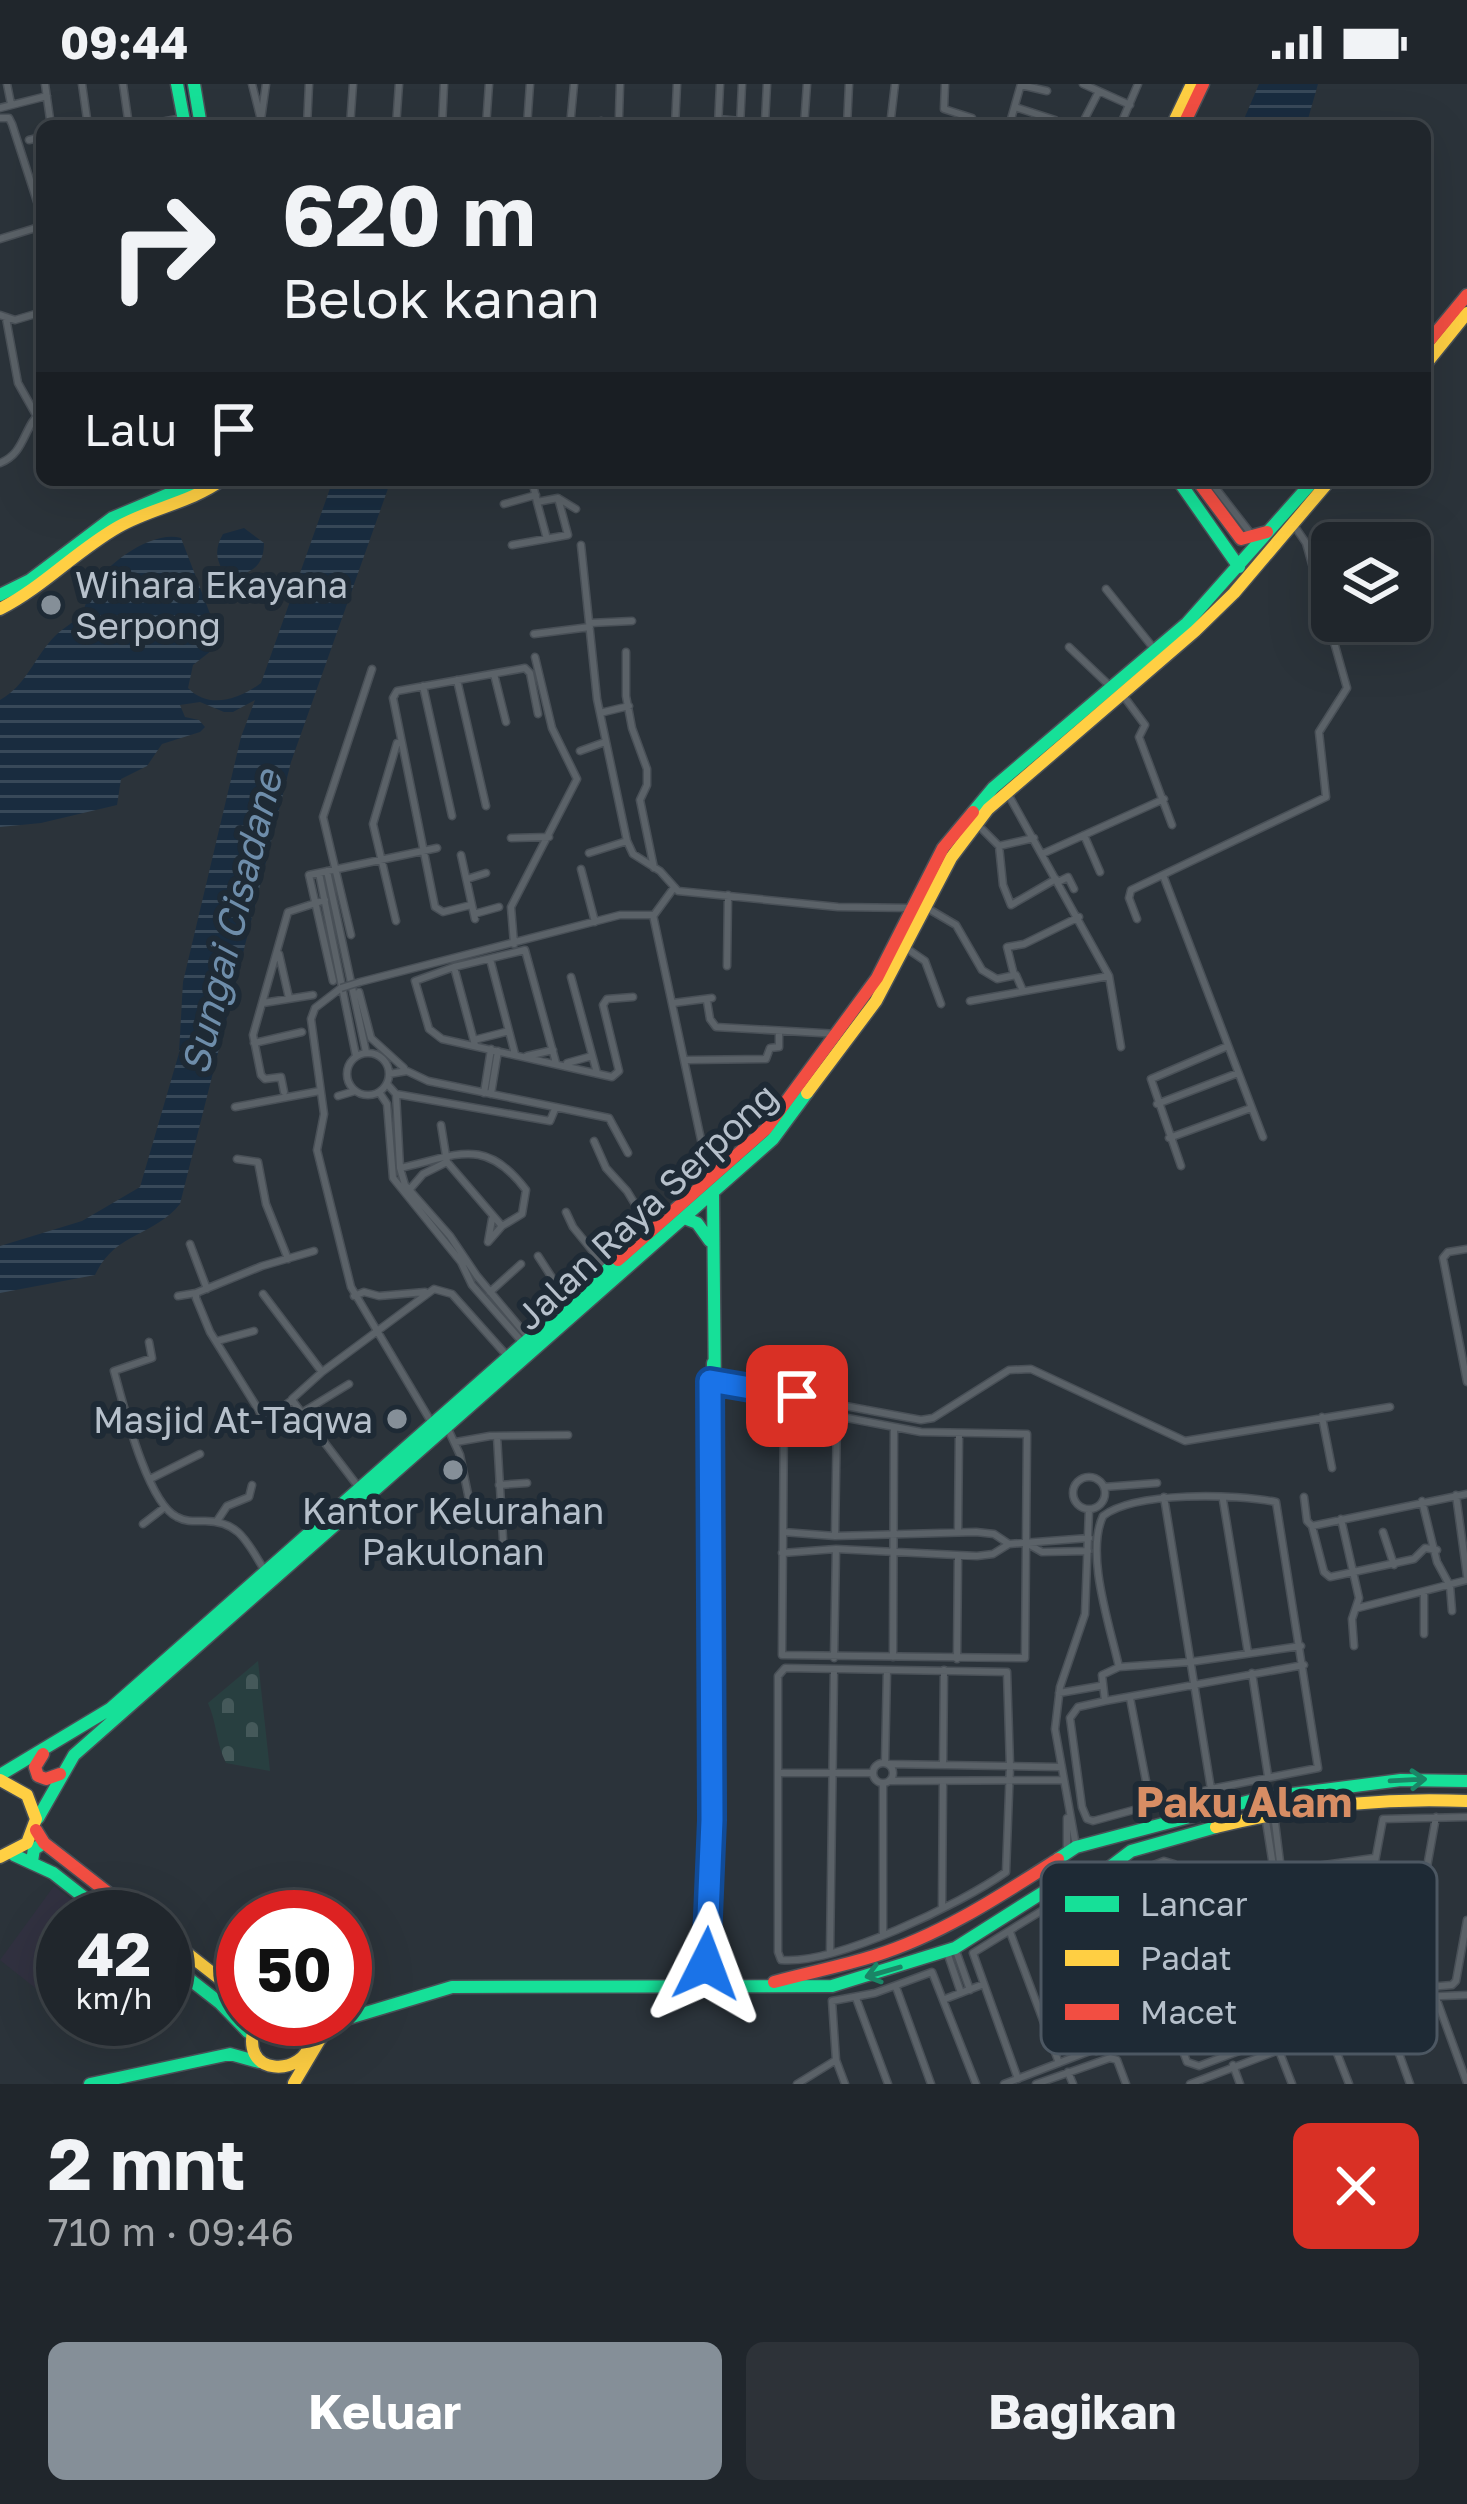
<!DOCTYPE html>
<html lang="id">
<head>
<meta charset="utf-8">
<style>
  :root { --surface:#20262c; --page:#2d3238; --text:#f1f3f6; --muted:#a2a5a9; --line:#3d4348; --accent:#858f98 }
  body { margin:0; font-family:"Golos Text",sans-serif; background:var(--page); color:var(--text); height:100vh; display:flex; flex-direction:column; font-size:45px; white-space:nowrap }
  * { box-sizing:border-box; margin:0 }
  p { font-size:39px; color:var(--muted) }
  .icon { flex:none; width:66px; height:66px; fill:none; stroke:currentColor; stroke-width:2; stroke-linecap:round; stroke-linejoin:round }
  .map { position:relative; height:2000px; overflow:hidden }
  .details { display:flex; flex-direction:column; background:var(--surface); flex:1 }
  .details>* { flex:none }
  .banner { position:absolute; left:36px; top:36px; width:1395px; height:366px; border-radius:18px; box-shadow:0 12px 48px #0002,0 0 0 3px var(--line); background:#20262c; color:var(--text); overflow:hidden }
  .buttons { position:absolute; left:1311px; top:438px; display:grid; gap:24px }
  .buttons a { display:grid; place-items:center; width:120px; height:120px; border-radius:18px; background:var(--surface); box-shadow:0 12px 48px #0002,0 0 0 3px var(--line); font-size:60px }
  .speed { position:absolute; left:36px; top:1806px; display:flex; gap:24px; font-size:60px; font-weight:700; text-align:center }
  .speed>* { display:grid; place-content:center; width:156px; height:156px; border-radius:50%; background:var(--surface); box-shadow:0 12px 48px #0002,0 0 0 3px var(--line); line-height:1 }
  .speed small { font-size:30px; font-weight:400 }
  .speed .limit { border:18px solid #d22; background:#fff; color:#111 }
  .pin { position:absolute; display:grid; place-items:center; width:102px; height:102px; color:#fff; margin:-51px; border-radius:24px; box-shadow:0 6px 18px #0006 }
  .me { position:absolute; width:132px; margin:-66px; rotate:3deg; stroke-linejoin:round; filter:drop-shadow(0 0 9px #0008) }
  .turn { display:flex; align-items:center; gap:42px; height:252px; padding:0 48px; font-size:54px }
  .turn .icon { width:156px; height:156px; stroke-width:2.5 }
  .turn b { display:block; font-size:84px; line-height:102px }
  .then { display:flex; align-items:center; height:114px; padding:0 48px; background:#0003; gap:24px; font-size:45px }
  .round { display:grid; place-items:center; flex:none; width:126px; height:126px; border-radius:18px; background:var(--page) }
  .summary { display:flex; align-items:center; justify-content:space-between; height:204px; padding:0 48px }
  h1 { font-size:72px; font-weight:700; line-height:90px }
  .primary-button { display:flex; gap:24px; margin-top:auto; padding:24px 48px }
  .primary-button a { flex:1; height:138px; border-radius:18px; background:var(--accent); color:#fff; font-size:48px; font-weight:700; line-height:138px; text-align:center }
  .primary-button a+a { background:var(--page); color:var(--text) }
  .status { display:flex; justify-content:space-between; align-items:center; height:84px; padding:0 60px; background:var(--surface); direction:ltr }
  .status svg { height:33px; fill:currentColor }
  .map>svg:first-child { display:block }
  .medical { fill:#313140 }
  .cemetery { fill:url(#cemetery-stones) }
  .water { fill:url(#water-rules) }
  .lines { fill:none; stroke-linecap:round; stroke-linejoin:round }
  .stream { stroke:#192c3f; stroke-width:3 }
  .street-casing { stroke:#495057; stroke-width:9 }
  .fast-casing { stroke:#495057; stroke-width:15 }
  .slow-casing { stroke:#495057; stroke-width:15 }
  .jam-casing { stroke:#495057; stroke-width:15 }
  .street { stroke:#5b6268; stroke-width:6 }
  .fast { stroke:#16e098; stroke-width:12 }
  .slow { stroke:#ffcf43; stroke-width:12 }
  .jam { stroke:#f24e42; stroke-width:12 }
  .street-bridge-casing { stroke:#495057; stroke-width:9; stroke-linecap:butt }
  .street-bridge { stroke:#5b6268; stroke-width:6 }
  .oneway { stroke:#1a8566 }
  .route-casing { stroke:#114b97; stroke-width:30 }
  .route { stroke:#1a73e8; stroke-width:21 }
  .poi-dot { fill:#858f98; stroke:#1e2a35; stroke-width:4.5 }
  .labels { text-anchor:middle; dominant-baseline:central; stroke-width:12; stroke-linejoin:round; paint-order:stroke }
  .poi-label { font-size:36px; fill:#b6c0cb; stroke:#1e2a35; text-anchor:start }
  .street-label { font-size:36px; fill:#b6c0cb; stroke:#1e2a35 }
  .water-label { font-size:39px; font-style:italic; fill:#6e8daa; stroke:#1e2a35 }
  .quarter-label { font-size:42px; font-weight:bold; fill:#d78d64; stroke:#1e2a35 }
  .key { fill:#1e2a35; stroke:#4c5762; stroke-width:3 }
  .key-label { font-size:33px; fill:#b6c0cb }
</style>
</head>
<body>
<div class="status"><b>09:44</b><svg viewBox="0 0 49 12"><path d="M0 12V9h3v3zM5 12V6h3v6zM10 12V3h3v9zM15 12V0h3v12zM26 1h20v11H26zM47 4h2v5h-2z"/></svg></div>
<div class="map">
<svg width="1467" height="2000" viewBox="0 0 1467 2000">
  <defs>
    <pattern id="cemetery-stones" width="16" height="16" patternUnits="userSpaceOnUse" patternTransform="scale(3)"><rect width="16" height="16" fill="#283f40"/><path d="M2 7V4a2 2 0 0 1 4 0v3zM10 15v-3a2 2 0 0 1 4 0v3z" fill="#45595a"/></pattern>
    <pattern id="water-rules" width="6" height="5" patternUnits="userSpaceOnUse" patternTransform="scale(3)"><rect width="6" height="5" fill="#192c3f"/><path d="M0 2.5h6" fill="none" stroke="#384959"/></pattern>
  </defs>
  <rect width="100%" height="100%" fill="#2b333a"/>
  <path class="medical" d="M 54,1802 L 93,1833 L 63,1833 L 63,1926 L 0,1876 Z"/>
  <path class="cemetery" d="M 258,1577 L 270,1687 L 226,1679 C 216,1659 217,1639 208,1619 Z"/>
  <path class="water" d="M 1259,0 L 1318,0 L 1306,42 L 1241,42 Z
    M 333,396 L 391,396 L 291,678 L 180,1120 C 153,1153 115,1148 95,1191 L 0,1209 L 0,1162 L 82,1137 L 140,1103 L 179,969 L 183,898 L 241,653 L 255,616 L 233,628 L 224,628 L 200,618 L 180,621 L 185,633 L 199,636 L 205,643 L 200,648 L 162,660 L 147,682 L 121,695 L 117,721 L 41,739 L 0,743 L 0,616 C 27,601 34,573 55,552 C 64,543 76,538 83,527 C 87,518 88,509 94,501 C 109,478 153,446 181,454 L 217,548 L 216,563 L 193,581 L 188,604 C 209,626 240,615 261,599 Z
    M 244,444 L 264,459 C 264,484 248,493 225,491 C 216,475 214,466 223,450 Z"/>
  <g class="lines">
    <path class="stream" d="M 185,0 L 192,42"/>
    <defs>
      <path id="street" d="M 7,0 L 11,20
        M 45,0 L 51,42
        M 82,0 L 88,42
        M 123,0 L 129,42
        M 252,0 L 260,32
        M 945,0 L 944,25 L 972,34
        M 1083,0 L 1130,21
        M 1021,1 L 1047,7
        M 1015,23 L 1055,36
        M 0,24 L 47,12
        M 619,32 L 620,0
        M 0,34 L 9,34 L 12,40 L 42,133
        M 718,35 L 765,39
        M 765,38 L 767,0
        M 139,42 L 183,34
        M 260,42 L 266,0
        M 307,42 L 309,0
        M 350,42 L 353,0
        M 396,42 L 399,0
        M 442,42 L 444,0
        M 486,42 L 489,0
        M 527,42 L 530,0
        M 570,42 L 574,0
        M 600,42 L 601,37
        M 675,42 L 677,0
        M 718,42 L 720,0
        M 740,42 L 742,0
        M 804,42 L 807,0
        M 847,42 L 849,0
        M 890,42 L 895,0
        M 1009,42 L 1021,0
        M 1081,42 L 1098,9
        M 1120,42 L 1138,0
        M 29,56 L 42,53
        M 0,155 L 42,142
        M 0,231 L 15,236 L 42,228
        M 6,234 L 18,299 L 36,331
        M 0,379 C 26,369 23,342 42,327
        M 532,396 L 537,418 L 558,414 L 576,425
        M 1211,398 L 1252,451
        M 537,418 L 547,455
        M 504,420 L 536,411
        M 512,461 L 568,451 L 558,414
        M 581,461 L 597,615 L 627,757 L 633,770 L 660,787 L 678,807 L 838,823 L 912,824
        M 1106,505 L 1155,566
        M 590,539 L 632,537
        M 534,550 L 590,543
        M 1069,563 L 1111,603
        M 626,568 L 626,612 L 632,644 L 647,685 L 647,701 L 640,716 L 654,784
        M 494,590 L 506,638
        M 457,596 L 486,722
        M 423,602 L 452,732
        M 1122,610 L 1145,641 L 1139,653 L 1172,741
        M 600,629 L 629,622
        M 580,667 L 605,658
        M 1008,710 L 1109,892 L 1121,963
        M 977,740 L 999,762 L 1034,754
        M 1084,751 L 1100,788
        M 511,754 L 549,753
        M 999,762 L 1003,801 L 1011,821 L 1056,795
        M 589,769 L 627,757
        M 1042,770 L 1164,715
        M 461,771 L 475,835
        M 581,785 L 595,838
        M 327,787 L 366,968
        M 319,789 L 356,972
        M 1163,791 L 1263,1053
        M 467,795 L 486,789
        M 1058,798 L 1068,793 L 1074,805
        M 471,821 L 443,828 L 435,823 L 393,614 L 397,607 L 525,584 L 530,589 L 538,630
        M 927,824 L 956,841 L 982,886 L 997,895 L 1016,891 L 1023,907
        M 474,830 L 499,823
        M 654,831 L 673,805
        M 1137,835 L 1129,814 L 1131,806 L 1326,713 L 1319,648 L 1347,604 L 1306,459 L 1293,440
        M 396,837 L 373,740 L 397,659
        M 351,851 L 323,733 L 372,585
        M 514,860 L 511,823 L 577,695 L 552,644 L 535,573
        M 906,864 L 925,877 L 941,920
        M 279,870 L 289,914
        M 490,875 L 515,970
        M 727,882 L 728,811
        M 454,883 L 475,961
        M 1014,891 L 1007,863 L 1024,860 L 1079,833
        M 571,893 L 597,989
        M 333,897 L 309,791 L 437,764
        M 360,898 L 620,831 L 653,831 L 709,1093
        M 341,904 L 315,924 L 311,935 L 324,1030 L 317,1066 L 351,1203 L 433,1341
        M 359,908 L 371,954 L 404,984
        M 707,917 L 710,935 L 716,943 L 839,950
        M 970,917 L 1109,892
        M 263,919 L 313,911
        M 673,919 L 712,914
        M 474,956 L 509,947
        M 254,959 L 302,948
        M347 990a21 21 0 1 1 42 0a21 21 0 1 1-42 0Z
        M 527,972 L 553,966
        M 688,976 L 766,975 L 770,964 L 779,963 L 779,947
        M 556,979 L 525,866 L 454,883 L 415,897 L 429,945 L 442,955 L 612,993 L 619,987 L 603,921 L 607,915 L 633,913
        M 567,979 L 592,972
        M 389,990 L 407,987 L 428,997 L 609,1034 L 628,1069
        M 387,1000 L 396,1010 L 400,1084 L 405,1101 L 450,1152 L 477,1192 L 528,1253
        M 284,1008 L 281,993 L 265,995 L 261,991 L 253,951 L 288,828 L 325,816
        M 379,1008 L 387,1020 L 393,1094 L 461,1178 L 472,1201 L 524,1260
        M 484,1009 L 491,965
        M 396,1010 L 550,1037 L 555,1025
        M 491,1010 L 498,967
        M 338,1012 L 355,1007
        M 1157,1020 L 1238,989
        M 235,1023 L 320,1007
        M 441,1041 L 447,1078 L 502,1142
        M 1169,1054 L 1251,1024
        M 594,1057 L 606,1084 L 627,1107 L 652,1148
        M 237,1075 L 258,1078 L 266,1120 L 288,1175
        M 1181,1082 L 1151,995 L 1228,962
        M 400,1084 C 456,1072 485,1051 526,1106 L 522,1130 L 502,1142 L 488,1158
        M 410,1105 L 423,1090 L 447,1078
        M 566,1128 L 573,1143 L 608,1186
        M 488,1158 L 492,1135
        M 190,1160 L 207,1205
        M 1467,1165 L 1448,1168 L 1443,1174 L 1467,1298
        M 314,1167 L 262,1182 L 196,1209 L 196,1214 L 210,1248 L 263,1333 L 267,1335 L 292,1316 L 360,1405
        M 538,1172 L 569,1220
        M 490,1208 L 521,1180
        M 263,1210 L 322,1288
        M 178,1212 L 196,1209
        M 354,1212 L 364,1208 L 379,1212 L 425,1208
        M 217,1257 L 254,1247
        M 149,1258 L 152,1274 L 114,1287 C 123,1319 147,1419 177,1433 C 186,1438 195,1437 205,1437 C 240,1437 248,1460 265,1487
        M 711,1297 L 921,1336 L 933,1334 L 1009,1286 L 1031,1285 L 1185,1357 L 1390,1323
        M 292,1315 L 322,1288 L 434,1205 L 452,1210 L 509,1274
        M 789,1323 L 921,1348 L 1027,1350 L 1025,1574 L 782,1571 L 784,1328 Z
        M 303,1328 L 349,1300
        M 1322,1333 L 1332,1384
        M 129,1337 L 171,1328
        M 448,1345 L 460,1371 L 473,1435
        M 497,1352 L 504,1472
        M 456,1358 L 490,1352 L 568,1351
        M1073 1409a16 16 0 1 1 32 0a16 16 0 1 1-32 0Z
        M 150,1395 L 200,1370
        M 499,1401 L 527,1399
        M 1104,1403 L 1157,1399
        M 1456,1411 L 1467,1492
        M 1164,1413 L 1211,1705
        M 1304,1413 L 1307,1437 L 1312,1442 L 1467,1410
        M 1223,1416 L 1248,1569
        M 1422,1417 L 1437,1478 L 1450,1502 L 1452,1527
        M 1341,1435 L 1359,1514 L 1352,1535 L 1354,1562
        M 217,1437 L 227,1422 L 249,1413 L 252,1401
        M 143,1440 L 165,1423
        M 1312,1442 L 1324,1488 L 1330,1493 L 1414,1475 L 1425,1464 L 1437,1466
        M 783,1448 L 835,1452 L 976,1448 L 994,1450 L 1009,1460
        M 958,1448 L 959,1349
        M 1383,1448 L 1394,1481
        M 835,1452 L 837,1332
        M 1028,1460 L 1042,1468 L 1088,1467
        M 504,1465 L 539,1465
        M 782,1469 L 836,1465 L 977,1472 L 993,1470 L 1009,1460 L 1089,1454
        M 1424,1508 L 1424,1550
        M 1358,1524 L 1467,1496
        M 1301,1562 L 1190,1578 L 1119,1583 L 1102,1591 L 1105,1617 L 1304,1581
        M 893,1573 L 894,1343
        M 834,1574 L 836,1465
        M 957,1575 L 958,1473
        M 785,1584 L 1007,1588 L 1010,1682 L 1006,1788 C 961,1820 835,1881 781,1876 L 778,1868 L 778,1592 Z
        M 1252,1589 L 1268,1692
        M 1059,1609 L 1100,1602
        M 1130,1614 L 1151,1723
        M 1105,1617 L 1078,1623 L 1070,1634 L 1082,1723 L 1087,1735 L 1093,1737 L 1211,1705 L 1318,1684 L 1276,1418 C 1237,1410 1135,1407 1103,1432 C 1085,1470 1110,1542 1119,1583
        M 885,1679 L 887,1586
        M873 1689a10 10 0 1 1 20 0a10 10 0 1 1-20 0Z
        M 888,1680 L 1058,1683
        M 943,1681 L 944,1586
        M 779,1689 L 873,1689
        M 889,1697 L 1062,1696
        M 1274,1730 L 1281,1786
        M 1265,1731 L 1274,1788
        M 1076,1762 L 1055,1645 L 1060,1603 L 1085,1530 L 1089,1425
        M 1067,1766 L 1067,1734
        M 1310,1783 L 1320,1790 L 1423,1808
        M 1249,1796 L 1303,1944
        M 1186,1815 L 1282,1787 L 1374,1774
        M 942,1824 L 943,1698
        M 1043,1826 L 1096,1967
        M 1010,1848 L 1059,1979
        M 883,1850 L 883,1699
        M 955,1864 L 970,1906
        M 947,1868 L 961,1909
        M 830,1869 L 834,1585
        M 1288,1899 L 1306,1784
        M 896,1903 L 931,2000
        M 1405,1905 L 1436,1733
        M 1435,1911 L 1467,1999
        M 856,1914 L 888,2000
        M 945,1915 L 984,1900
        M 1362,1922 L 1353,1895 L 1383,1735 L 1467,1733
        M 1383,1925 L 1410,2000
        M 1328,1946 L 1349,2000
        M 1278,1964 L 1292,2000
        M 1241,1966 L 1174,1780 L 1164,1777 L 1128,1791 L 1123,1804 L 1187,1978 L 1199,1982 L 1405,1905 L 1452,1901 L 1456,1897 L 1467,1836
        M 836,1976 L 845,2000
        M 1233,1981 L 1240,2000
        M 1068,1988 L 1073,2000
        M 797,2000 L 836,1976 L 832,1917 L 875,1909 L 932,1888 L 976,2000
        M 1004,2000 L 1129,1952 L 1086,1826 L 1078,1816 L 1043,1826 L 973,1869 L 1018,1995
        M 1036,2000 L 1110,1974 L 1117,1976 L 1126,2000
        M 1190,2000 L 1418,1913 L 1467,1911"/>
      <path id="fast" d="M 177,0 L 185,42
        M 194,0 L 201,42
        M 1178,396 L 1239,483
        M 0,511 L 30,496 L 112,434 L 202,396
        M 973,728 L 993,704 L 1187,539 L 1314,396
        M 684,1134 L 697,1139 L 710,1157
        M 0,1691 L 110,1625 L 618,1176
        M 38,1734 L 74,1671 L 773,1055 L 807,1009
        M 14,1771 L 53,1789 L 109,1833
        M 1058,1775 L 1076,1763 L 1261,1714 L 1401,1696 L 1467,1697
        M 32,1777 L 34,1765 L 44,1759
        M 165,1876 L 220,1919 L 248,1948
        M 706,1899 L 712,1732 L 713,1279
        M 712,1899 L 719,1722 L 713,1109
        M 304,1939 L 329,1940 L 452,1903 L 832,1902 L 955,1864 L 1042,1809 L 1102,1789 L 1131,1767 L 1216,1743
        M 90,2000 L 230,1970 L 259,1978"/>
      <path id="slow" d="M 1172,42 L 1192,0
        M 1425,281 L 1467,229
        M 0,525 C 43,503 76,467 118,443 C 151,424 190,419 222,396
        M 807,1009 L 876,917 L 951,774 L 988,725 L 1195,547 L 1234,509 L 1330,396
        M 0,1696 L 27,1711 L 36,1735 L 27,1759 L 0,1773
        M 1216,1743 C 1300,1722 1380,1713 1467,1717
        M 165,1852 L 243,1913
        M 257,1935 C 232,1998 310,1991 309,1957 C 309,1950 305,1944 303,1937
        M 294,1999 L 329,1940"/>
      <path id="jam" d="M 1183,42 L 1203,0
        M 1425,262 L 1467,211
        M 1197,396 L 1241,455 L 1267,448
        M 618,1176 L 766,1045 L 877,894 L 943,764 L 973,728
        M 43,1670 L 35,1683 L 38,1692 L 46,1695 L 60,1690
        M 36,1746 L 44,1759 L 139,1833
        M 774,1898 C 807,1889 842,1882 874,1872 C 941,1851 1000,1812 1058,1775"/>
    </defs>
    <use href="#street" class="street-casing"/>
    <use href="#fast" class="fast-casing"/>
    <use href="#slow" class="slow-casing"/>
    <use href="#jam" class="jam-casing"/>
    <use href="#street" class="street"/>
    <use href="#fast" class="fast"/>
    <use href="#slow" class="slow"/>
    <use href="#jam" class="jam"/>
    <defs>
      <path id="street-bridge" d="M 341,904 L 360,898"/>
    </defs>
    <use href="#street-bridge" class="street-bridge-casing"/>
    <use href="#street-bridge" class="street-bridge"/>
  </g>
  <defs><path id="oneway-shaft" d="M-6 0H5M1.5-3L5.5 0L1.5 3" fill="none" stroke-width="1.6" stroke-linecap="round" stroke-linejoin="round" transform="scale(3)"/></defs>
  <g class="oneway">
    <use href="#oneway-shaft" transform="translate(1408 1696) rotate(-3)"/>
    <use href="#oneway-shaft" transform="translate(883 1888) rotate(164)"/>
  </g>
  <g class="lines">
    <defs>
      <path id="route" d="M 706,1880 L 712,1736 L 710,1297 L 797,1312"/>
    </defs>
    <use href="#route" class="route-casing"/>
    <use href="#route" class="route"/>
  </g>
  <g class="poi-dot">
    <circle cx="51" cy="521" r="12"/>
    <circle cx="397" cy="1335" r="12"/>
    <circle cx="453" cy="1386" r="12"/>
  </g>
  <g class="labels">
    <g class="poi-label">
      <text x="75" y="500">Wihara Ekayana<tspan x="75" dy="41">Serpong</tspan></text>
      <text x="373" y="1335" text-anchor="end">Masjid At-Taqwa</text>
      <text x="453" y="1426" text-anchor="middle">Kantor Kelurahan<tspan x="453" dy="41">Pakulonan</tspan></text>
    </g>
    <g class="street-label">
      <text transform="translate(646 1122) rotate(-43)">Jalan Raya Serpong</text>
    </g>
    <g class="water-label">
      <text transform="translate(231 838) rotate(-76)">Sungai Cisadane</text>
    </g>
    <g class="quarter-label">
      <text x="1244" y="1717">Paku Alam</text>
    </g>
  </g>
  <rect x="1041" y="1778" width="396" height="192" rx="18" class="key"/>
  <rect x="1065" y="1812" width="54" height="16" fill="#16e098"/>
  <rect x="1065" y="1866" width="54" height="16" fill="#ffcf43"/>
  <rect x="1065" y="1920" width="54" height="16" fill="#f24e42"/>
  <g class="key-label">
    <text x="1140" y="1832">Lancar</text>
    <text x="1140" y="1886">Padat</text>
    <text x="1140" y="1940">Macet</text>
  </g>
</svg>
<div class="buttons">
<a><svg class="icon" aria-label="layers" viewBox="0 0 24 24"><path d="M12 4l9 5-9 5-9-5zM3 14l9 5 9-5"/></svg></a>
</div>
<div class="speed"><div>42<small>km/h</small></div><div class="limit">50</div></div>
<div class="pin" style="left:797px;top:1312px;background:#d93025"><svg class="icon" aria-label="arrive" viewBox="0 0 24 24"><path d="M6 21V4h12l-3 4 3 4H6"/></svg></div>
<svg class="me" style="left:706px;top:1880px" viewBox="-20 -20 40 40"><path d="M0-17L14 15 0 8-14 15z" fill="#1a73e8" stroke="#fff" stroke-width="4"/></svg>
<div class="banner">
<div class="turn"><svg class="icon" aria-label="right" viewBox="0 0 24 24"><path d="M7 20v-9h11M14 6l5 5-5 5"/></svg><div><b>620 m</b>Belok kanan</div></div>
<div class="then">Lalu<svg class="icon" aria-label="arrive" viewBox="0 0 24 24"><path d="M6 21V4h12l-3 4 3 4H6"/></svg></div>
</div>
</div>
<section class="details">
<div class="summary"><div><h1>2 mnt</h1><p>710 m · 09:46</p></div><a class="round" style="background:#d93025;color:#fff"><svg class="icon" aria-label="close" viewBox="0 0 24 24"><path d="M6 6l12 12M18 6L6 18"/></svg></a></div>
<div class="primary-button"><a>Keluar</a><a>Bagikan</a></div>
</section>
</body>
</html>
